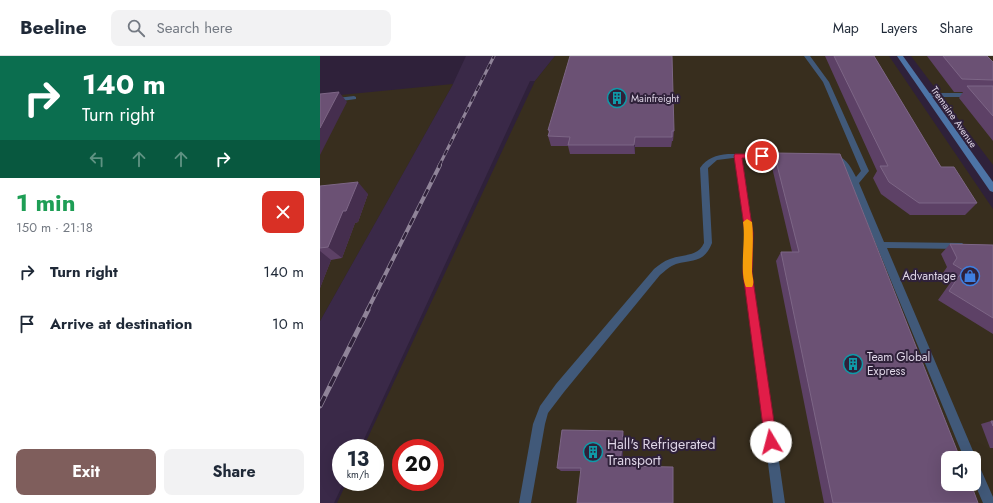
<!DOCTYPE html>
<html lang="en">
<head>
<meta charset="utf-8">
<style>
  :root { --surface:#fff; --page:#f2f2f3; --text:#1f2937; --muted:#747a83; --line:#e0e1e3; --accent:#7f5e5c }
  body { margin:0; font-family:Jost,sans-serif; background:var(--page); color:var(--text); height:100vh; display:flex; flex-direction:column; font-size:15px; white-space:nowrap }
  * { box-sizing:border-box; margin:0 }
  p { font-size:13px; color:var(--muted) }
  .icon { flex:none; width:22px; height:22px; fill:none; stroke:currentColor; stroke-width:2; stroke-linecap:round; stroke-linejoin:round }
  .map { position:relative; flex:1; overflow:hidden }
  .sheet { display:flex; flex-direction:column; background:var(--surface); width:320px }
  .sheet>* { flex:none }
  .hud { background:#0b6e4f; color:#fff; overflow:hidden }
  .tools { position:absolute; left:621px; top:395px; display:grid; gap:8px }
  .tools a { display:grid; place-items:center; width:40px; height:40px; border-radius:8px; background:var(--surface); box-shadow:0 4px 16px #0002; font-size:20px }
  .speed { position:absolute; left:12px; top:383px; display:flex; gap:8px; font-size:20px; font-weight:700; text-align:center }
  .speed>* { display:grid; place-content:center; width:52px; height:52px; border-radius:50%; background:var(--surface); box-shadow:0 4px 16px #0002; line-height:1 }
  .speed small { font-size:10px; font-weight:400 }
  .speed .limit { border:6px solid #d22; background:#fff; color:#111 }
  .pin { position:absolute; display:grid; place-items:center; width:34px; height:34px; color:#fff; margin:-17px; border:2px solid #fff; border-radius:50%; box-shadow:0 1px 4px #0007 }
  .me { position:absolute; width:44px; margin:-22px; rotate:352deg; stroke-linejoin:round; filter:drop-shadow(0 0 3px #0008) }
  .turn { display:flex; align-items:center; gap:14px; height:84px; padding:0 16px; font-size:18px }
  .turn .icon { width:52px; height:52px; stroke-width:2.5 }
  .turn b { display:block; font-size:28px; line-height:34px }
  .lanes { display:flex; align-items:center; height:38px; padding:0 16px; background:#0003; justify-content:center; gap:20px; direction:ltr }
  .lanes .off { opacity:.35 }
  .round { display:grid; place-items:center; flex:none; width:42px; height:42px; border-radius:8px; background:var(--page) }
  .head { display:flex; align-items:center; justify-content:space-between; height:68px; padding:0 16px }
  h1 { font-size:24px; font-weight:700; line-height:30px; color:#1e9e55 }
  .button { display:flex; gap:8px; margin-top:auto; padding:8px 16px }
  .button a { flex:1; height:46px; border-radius:8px; background:var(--accent); color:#fff; font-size:16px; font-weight:700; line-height:46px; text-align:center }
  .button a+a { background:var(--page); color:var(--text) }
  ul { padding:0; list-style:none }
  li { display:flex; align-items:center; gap:12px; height:52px; padding:0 16px }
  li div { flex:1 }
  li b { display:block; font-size:15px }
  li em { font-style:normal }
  header { display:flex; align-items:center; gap:24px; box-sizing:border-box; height:56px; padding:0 20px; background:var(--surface); border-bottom:1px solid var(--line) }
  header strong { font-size:19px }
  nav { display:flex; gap:22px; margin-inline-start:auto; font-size:14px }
  .search { width:280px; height:36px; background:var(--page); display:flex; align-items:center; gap:10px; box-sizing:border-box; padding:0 14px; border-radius:8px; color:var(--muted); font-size:15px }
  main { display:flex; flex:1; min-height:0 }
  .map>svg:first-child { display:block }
  .built { fill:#3a2948 }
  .industrial { fill:#382e1e; fill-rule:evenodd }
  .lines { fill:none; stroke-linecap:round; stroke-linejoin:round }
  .service { fill:#415979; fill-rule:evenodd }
  .secondary { fill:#4d74a6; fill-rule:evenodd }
  .rail-far2-casing { stroke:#908499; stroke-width:3 }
  .rail-far1-casing { stroke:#908499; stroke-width:4 }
  .rail-casing { stroke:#908499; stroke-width:5 }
  .rail-far2 { stroke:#2f213a; stroke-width:2; stroke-dasharray:6; stroke-linecap:butt }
  .rail-far1 { stroke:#2f213a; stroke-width:2.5; stroke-dasharray:8; stroke-linecap:butt }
  .rail { stroke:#2f213a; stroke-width:3.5; stroke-dasharray:11; stroke-linecap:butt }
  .wall { fill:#5d4166 }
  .shaded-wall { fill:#452e4e }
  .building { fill:#6b5174; stroke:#7d6686 }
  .route { fill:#e11d48; stroke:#92132f }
  .slow { fill:#f59e0b }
  .labels { text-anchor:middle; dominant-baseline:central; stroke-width:4; stroke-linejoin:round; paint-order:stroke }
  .far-poi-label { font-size:10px; fill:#dfd6e7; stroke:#2f213a; text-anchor:start }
  .far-street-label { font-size:10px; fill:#dfd6e7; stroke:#2f213a }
  .poi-label { font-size:12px; fill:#dfd6e7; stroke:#2f213a; text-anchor:end }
  .near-poi-label { font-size:14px; fill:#dfd6e7; stroke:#2f213a; text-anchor:start }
</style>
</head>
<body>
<header>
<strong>Beeline</strong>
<div class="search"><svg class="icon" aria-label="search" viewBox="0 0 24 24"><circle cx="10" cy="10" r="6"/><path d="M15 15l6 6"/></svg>Search here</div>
<nav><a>Map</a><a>Layers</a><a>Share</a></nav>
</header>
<main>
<section class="sheet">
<div class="hud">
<div class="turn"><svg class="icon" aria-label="right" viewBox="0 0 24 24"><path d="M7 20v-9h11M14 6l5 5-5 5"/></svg><div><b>140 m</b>Turn right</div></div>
<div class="lanes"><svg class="icon off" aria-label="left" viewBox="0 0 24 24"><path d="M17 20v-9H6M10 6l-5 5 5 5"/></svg><svg class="icon off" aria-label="ahead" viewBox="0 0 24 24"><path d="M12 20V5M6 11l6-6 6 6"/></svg><svg class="icon off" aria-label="ahead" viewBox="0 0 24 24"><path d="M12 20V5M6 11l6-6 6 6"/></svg><svg class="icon" aria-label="right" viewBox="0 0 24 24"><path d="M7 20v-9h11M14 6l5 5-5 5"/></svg></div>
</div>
<div class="head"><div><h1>1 min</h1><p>150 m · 21:18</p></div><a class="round" style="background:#d93025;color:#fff"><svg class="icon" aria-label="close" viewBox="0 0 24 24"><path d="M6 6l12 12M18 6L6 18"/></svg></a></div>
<ul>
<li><svg class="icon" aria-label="right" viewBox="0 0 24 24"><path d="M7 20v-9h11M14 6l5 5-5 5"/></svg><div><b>Turn right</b></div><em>140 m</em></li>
<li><svg class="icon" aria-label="arrive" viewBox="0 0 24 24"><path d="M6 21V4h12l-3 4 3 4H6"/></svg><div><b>Arrive at destination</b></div><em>10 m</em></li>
</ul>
<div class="button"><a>Exit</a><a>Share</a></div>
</section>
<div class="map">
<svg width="673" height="447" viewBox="0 0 673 447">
  <rect width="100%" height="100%" fill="#2f213a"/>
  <path class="built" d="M 146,0 L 235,0 L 215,25 L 210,25 L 40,392 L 21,392 L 21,426 L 24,426 L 14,447 L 0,447 L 0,265 L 133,28 Z"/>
  <path class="industrial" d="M 235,0 L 569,0 L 673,153 L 673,447 L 17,447 L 27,426 L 55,426 L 55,392 L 43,392 L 215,25 ZM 81,392 L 115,392 L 115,426 L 81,426 ZM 628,402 L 654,402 L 654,428 L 628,428 Z
    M 591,0 L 673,0 L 673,109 Z
    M 133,28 L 72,137 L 0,265 L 0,41 Z"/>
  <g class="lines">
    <path class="service" d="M 484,0 L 490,0 L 509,26 L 549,115 L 539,127 L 564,186 L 642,187 L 646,190 L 642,193 L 567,192 L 656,402 L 655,405 L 658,407 L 673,441 L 673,447 L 663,447 L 654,426 L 654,402 L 644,402 L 525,113 L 518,104 L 507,100 L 511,98 C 525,100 530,109 536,121 L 541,115 L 503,26 Z
      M 673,37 L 673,41 L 607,41 L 604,39 L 607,37 Z
      M 34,40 L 36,41 L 36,43 L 0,48 L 0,44 Z
      M 408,98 L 464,98 L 468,100 L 464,102 L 422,102 L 433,177 L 432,217 L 465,447 L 453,447 L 424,217 L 425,177 L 415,102 L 413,102 L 397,104 L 388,112 L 392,187 C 384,207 374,203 356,208 C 350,210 345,215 340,219 L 244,336 L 228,357 L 225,368 L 211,447 L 199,447 L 213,368 L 220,350 L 236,328 L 334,213 C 339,209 344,205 350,203 C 363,198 378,201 384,187 L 380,112 C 387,102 396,99 408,98 Z"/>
    <path class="secondary" d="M 577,0 L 583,0 L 673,126 L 673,136 L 670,135 Z"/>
    <defs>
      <path id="rail-far2" d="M 119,110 L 174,0"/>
      <path id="rail-far1" d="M 47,255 L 120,109"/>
      <path id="rail" d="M 0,350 L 48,254"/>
    </defs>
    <use href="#rail-far2" class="rail-far2-casing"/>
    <use href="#rail-far1" class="rail-far1-casing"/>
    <use href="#rail" class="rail-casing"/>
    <use href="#rail-far2" class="rail-far2"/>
    <use href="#rail-far1" class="rail-far1"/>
    <use href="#rail" class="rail"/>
  </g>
  <path class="wall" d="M 505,0 L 554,0 L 621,111 L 657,147 L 645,159 L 590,159 L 561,138 L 553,122 L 557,115 Z
    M 607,0 L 667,0 L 673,6 L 673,85 L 639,42 L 643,36 L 634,36 Z
    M 228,74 L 354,75 L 353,85 L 352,85 L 351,91 L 315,91 L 315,98 L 250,98 L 248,90 L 231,90 L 228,80 L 229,77 Z
    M 454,97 L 658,447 L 504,447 L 456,205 L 461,196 L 472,196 L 451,107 Z
    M 0,130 L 48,138 L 38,166 L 35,167 L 22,202 L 11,204 L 0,232 Z
    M 630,188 L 673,189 L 673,278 L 618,244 L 633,223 L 623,217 L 627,211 L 621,198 Z
    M 671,365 L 673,365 L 673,392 L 670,392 L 661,368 Z
    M 304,379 L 302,410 L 261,415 L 241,415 L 237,412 Z"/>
  <path class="shaded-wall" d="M 19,36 L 27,46 L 0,99 L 0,72 Z
    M 315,81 L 315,98 L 314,89 Z
    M 38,126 L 48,138 L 38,166 L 35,167 L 22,202 L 8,191 L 23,155 Z
    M 0,195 L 11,204 L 0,232 Z
    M 303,375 L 304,379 L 302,414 L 300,410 Z"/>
  <path class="building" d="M 250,0 L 352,0 L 354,75 L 352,75 L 352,81 L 315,81 L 314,89 L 248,89 L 250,81 L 228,80 L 230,74 L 228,74 Z
    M 514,0 L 554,0 L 621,111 L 634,111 L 657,147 L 599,147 L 569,126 L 560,110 L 568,110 Z
    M 623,0 L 667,0 L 673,6 L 673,24 L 642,23 Z
    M 647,30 L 673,30 L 673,60 Z
    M 19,36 L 0,72 L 0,38 Z
    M 454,97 L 520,98 L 640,402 L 628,402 L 628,428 L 651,428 L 658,447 L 513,447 L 461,196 L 479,196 Z
    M 38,126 L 26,155 L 23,155 L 8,191 L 0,192 L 0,130 Z
    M 630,188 L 673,189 L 673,262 L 629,235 L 643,214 L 633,208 L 637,202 Z
    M 671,365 L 673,365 L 673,370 Z
    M 242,374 L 303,375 L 300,410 L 353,411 L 353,447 L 257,447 L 261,412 L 237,412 Z"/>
  <path class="route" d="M 415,98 L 442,98 L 445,100 L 442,102 L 422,102 L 433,177 L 432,217 L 457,386 L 455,390 L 451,392 L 447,390 L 445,386 L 423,217 L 425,177 L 414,100 Z"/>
  <path class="slow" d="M 427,163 L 432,166 C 434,182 432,199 432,215 C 432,221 435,226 432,231 L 426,231 C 419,216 426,184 423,166 Z"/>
  <defs>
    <symbol id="building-ring" viewBox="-11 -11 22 22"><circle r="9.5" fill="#2f213a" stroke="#0f9aa8" stroke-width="1.5"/><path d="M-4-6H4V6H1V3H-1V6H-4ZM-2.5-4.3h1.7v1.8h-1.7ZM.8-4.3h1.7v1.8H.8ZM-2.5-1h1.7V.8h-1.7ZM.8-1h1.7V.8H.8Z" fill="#0f9aa8"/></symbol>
    <symbol id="shop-ring" viewBox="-11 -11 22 22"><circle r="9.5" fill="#2f213a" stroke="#3f7fe0" stroke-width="1.5"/><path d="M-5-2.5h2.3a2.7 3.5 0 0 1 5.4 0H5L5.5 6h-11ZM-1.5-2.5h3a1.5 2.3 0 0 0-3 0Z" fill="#3f7fe0"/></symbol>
  </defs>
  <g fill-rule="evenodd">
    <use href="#building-ring" x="286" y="31" width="22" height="22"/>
    <use href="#shop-ring" x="639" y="209" width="22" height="22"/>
    <use href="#building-ring" x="522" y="297" width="22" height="22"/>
    <use href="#building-ring" x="262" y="385" width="22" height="22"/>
  </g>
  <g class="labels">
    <g class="far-poi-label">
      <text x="311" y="42">Mainfreight</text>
    </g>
    <g class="far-street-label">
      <text transform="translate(634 61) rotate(55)">Tremaine Avenue</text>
    </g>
    <g class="poi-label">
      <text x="636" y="220">Advantage</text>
      <text x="547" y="301" text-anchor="start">Team Global<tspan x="547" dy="14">Express</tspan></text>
    </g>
    <g class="near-poi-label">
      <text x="287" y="388">Hall's Refrigerated<tspan x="287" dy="16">Transport</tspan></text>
    </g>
  </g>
</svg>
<div class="tools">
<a><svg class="icon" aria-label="sound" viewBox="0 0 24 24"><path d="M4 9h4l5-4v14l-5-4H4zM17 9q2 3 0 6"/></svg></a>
</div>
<div class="speed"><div>13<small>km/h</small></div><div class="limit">20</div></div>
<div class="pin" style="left:442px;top:100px;background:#d93025"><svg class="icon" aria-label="arrive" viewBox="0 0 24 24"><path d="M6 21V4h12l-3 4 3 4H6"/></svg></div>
<svg class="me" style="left:451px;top:386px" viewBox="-20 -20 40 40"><circle r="19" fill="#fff"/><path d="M0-13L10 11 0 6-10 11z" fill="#e11d48"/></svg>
</div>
</main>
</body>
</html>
